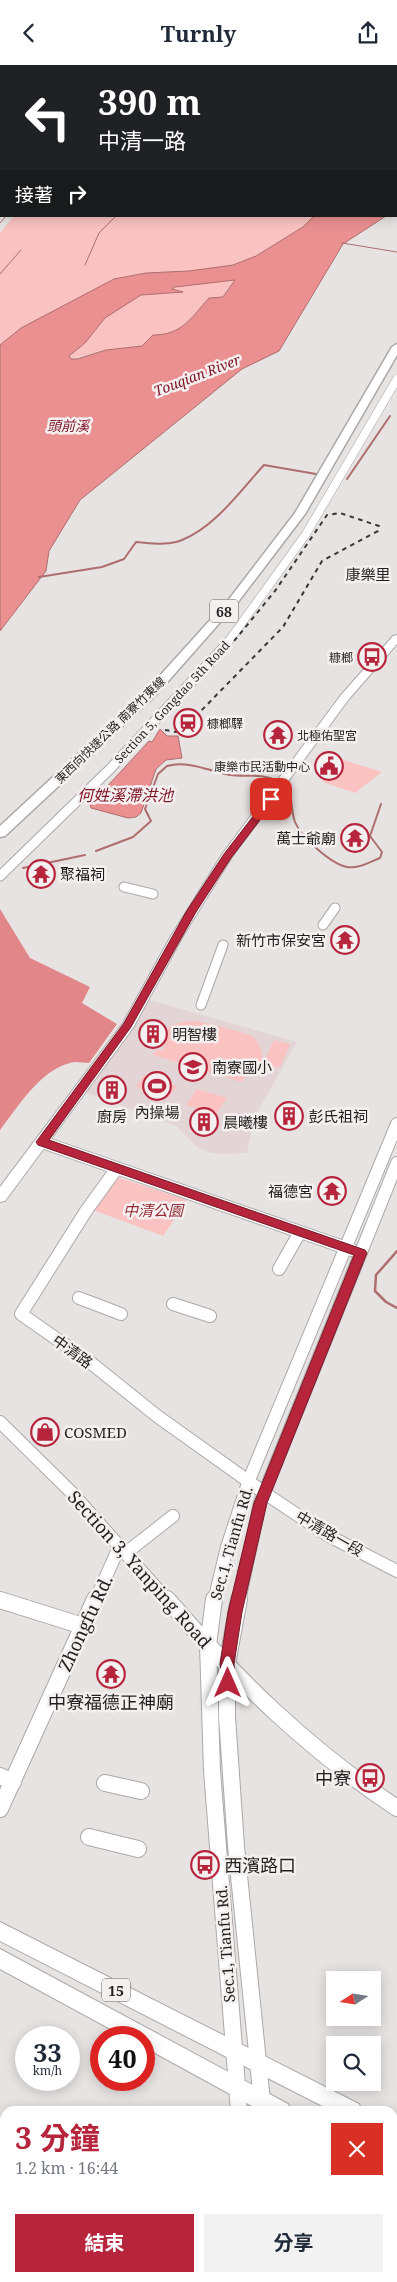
<!DOCTYPE html>
<html lang="zh-TW">
<head>
<meta charset="utf-8">
<style>
  :root { --surface:#fff; --page:#f2f2f3; --text:#1f2937; --muted:#747a83; --accent:#b6253b }
  body { margin:0; font-family:"Noto Serif","Noto Sans TC",serif; background:var(--page); color:var(--text); height:100vh; display:flex; flex-direction:column; font-size:19px; white-space:nowrap }
  * { box-sizing:border-box; margin:0 }
  p { font-size:16px; color:var(--muted) }
  .icon { flex:none; width:28px; height:28px; fill:none; stroke:currentColor; stroke-width:2; stroke-linecap:round; stroke-linejoin:round }
  .map { position:relative; flex:1; overflow:hidden }
  .panel { position:absolute; left:0px; top:2041px; width:398px; height:176px; display:flex; flex-direction:column; background:var(--surface); border-radius:15px 15px 0 0; box-shadow:0 2px 12px #0003 }
  .panel>* { flex:none }
  .hud { position:absolute; left:0px; top:0px; width:398px; height:152px; box-shadow:0 2px 12px #0003; background:#202124; color:#fff; overflow:hidden }
  .needle { width:32px; rotate:258deg }
  .tools { position:absolute; left:326px; top:1906px; display:grid; gap:10px }
  .tools a { display:grid; place-items:center; width:55px; height:55px; border-radius:0px; background:var(--surface); box-shadow:0 2px 12px #0003; font-size:25px }
  .speed { position:absolute; left:15px; top:1961px; display:flex; gap:10px; font-size:25px; font-weight:700; text-align:center }
  .speed>* { display:grid; place-content:center; width:65px; height:65px; border-radius:50%; background:var(--surface); box-shadow:0 2px 12px #0003; line-height:1 }
  .speed small { font-size:12px; font-weight:400 }
  .speed .limit { border:8px solid #d22; background:#fff; color:#111 }
  .pin { position:absolute; display:grid; place-items:center; width:42px; height:42px; color:#fff; margin:-21px; border-radius:10px; box-shadow:0 2px 8px #0006 }
  .me { position:absolute; width:55px; margin:-28px; rotate:0deg; stroke-linejoin:round; filter:drop-shadow(0 0 4px #0008) }
  .turn { display:flex; align-items:center; gap:18px; height:105px; padding:0 15px; font-size:22px }
  .turn .icon { width:65px; height:65px; stroke-width:2.5 }
  .turn b { display:block; font-size:35px; line-height:42px }
  .then { display:flex; align-items:center; height:48px; padding:0 15px; background:#0003; gap:10px; font-size:19px }
  .round { display:grid; place-items:center; flex:none; width:52px; height:52px; border-radius:0px; background:var(--page) }
  .overview { display:flex; align-items:center; justify-content:space-between; height:85px; padding:0 15px }
  h1 { font-size:30px; font-weight:700; line-height:38px; color:var(--accent) }
  .primary-button { display:flex; gap:10px; margin-top:auto; padding:10px 15px }
  .primary-button a { flex:1; height:58px; border-radius:0px; background:var(--accent); color:#fff; font-size:20px; font-weight:700; line-height:58px; text-align:center }
  .primary-button a+a { background:var(--page); color:var(--text) }
  header { display:flex; justify-content:space-between; align-items:center; height:65px; padding:0 15px; background:var(--surface); font-size:22px; font-weight:700 }
  .map>svg:first-child { display:block }
  .built { fill:#e3d5d5 }
  .green { fill:#fac3c2 }
  .forest { fill:#e18789 }
  .water { fill:#ea9091; stroke:#ae6e6f; fill-rule:evenodd }
  .lines { fill:none; stroke-linecap:round; stroke-linejoin:round }
  .stream-far2 { stroke:#ae6e6f; stroke-width:1 }
  .stream-far1 { stroke:#ae6e6f; stroke-width:2 }
  .stream { stroke:#ae6e6f; stroke-width:2.5 }
  .minor-far3-casing { stroke:#ada8a8; stroke-width:9 }
  .minor-far2-casing { stroke:#ada8a8; stroke-width:11 }
  .minor-far1-casing { stroke:#ada8a8; stroke-width:14 }
  .minor-casing { stroke:#ada8a8; stroke-width:18 }
  .major-casing { stroke:#ada8a8; stroke-width:2 }
  .highway-casing { stroke:#ada8a8; stroke-width:3 }
  .minor-far3 { stroke:#fff; stroke-width:8 }
  .minor-far2 { stroke:#fff; stroke-width:9 }
  .minor-far1 { stroke:#fff; stroke-width:12 }
  .minor { stroke:#fff; stroke-width:16 }
  .major { fill:#fff; fill-rule:evenodd }
  .highway { fill:#fff; fill-rule:evenodd }
  .rail { stroke:#3a3737; stroke-width:2; stroke-dasharray:4.5 4.5; stroke-linecap:butt }
  .route { fill:#b6253b; stroke:#761826 }
  .labels { text-anchor:middle; dominant-baseline:central; stroke-width:5; stroke-linejoin:round; paint-order:stroke }
  .far-poi-label { font-size:12px; fill:#211f1f; stroke:#f5f0f0; text-anchor:end }
  .far-street-label { font-size:12px; fill:#211f1f; stroke:#f5f0f0 }
  .far-water-label { font-size:14px; font-style:italic; fill:#811627; stroke:#f5f0f0 }
  .shield { fill:#f5f0f0; stroke:#615e5e; stroke-width:1 }
  .shield-label { font-size:14px; font-weight:bold; fill:#211f1f }
  .far-quarter-label { font-size:15px; fill:#211f1f; stroke:#f5f0f0 }
  .poi-label { font-size:15px; fill:#211f1f; stroke:#f5f0f0; text-anchor:start }
  .park-label { font-size:15px; font-style:italic; fill:#942b36; stroke:#f5f0f0 }
  .street-label { font-size:15px; fill:#211f1f; stroke:#f5f0f0 }
  .water-label { font-size:16px; font-style:italic; fill:#811627; stroke:#f5f0f0 }
  .near-street-label { font-size:18px; fill:#211f1f; stroke:#f5f0f0 }
  .near-poi-label { font-size:18px; fill:#211f1f; stroke:#f5f0f0 }
</style>
</head>
<body>
<header><svg class="icon" aria-label="back" viewBox="0 0 24 24"><path d="M15 5l-7 7 7 7"/></svg>Turnly<svg class="icon" aria-label="share" viewBox="0 0 24 24"><path d="M12 15V3M7 8l5-5 5 5M5 13v7h14v-7"/></svg></header>
<div class="map">
<svg width="397" height="2217" viewBox="0 0 397 2217">
  <rect width="100%" height="100%" fill="#e8e3e3"/>
  <path class="built" d="M 150,935 L 297,977 L 254,1053 L 247,1088 L 220,1089 L 206,1087 L 196,1081 L 176,1061 L 84,1027 Z"/>
  <path class="green" d="M 14,151 L 314,151 L 303,162 L 256,191 L 233,200 L 189,206 L 146,208 L 21,263 L 0,280 L 0,168 Z
    M 236,215 L 223,232 L 209,233 C 191,253 182,270 153,271 L 142,281 L 106,285 L 71,294 L 69,290 L 85,278 L 105,253 L 141,230 L 180,226 L 172,224 L 175,222 Z
    M 325,689 L 382,707 L 355,728 L 323,717 Z
    M 196,956 C 208,959 244,966 253,972 C 258,975 263,987 262,993 C 261,1003 251,1007 243,1009 L 246,1011 L 241,1017 L 153,990 L 157,984 L 164,986 C 159,962 174,956 196,956 Z
    M 274,975 L 290,979 L 280,1003 L 263,999 Z
    M 144,1010 L 177,1021 L 169,1033 L 136,1022 Z
    M 197,1024 L 227,1033 L 216,1050 L 186,1040 Z
    M 117,1112 L 187,1135 L 163,1171 L 93,1145 Z"/>
  <path class="forest" d="M 0,844 L 30,893 L 90,922 L 82,938 L 117,959 L 89,998 C 83,998 75,996 70,998 C 39,1006 18,1042 0,1065 Z"/>
  <path class="water" d="M 314,151 L 386,151 L 343,179 L 279,286 L 242,304 L 80,435 L 49,486 L 46,506 L 0,566 L 0,280 L 21,263 L 114,214 L 146,208 L 189,206 L 233,200 L 256,191 L 303,162 ZM 235,215 L 223,232 L 209,233 C 191,253 182,270 153,270 L 142,281 L 106,285 L 77,294 L 71,294 L 69,291 L 85,278 L 105,253 L 141,230 L 183,227 L 172,224 L 175,222 Z
    M 160,664 L 167,671 L 178,671 L 182,693 L 166,695 L 156,704 L 141,748 L 136,752 L 128,753 L 91,743 L 90,740 L 149,676 L 152,677 Z"/>
  <g class="lines">
    <path class="stream-far2" d="M 159,1 L 162,0
      M 0,158 L 6,151
      M 342,178 L 397,187
      M 85,200 L 99,168 L 116,151
      M 0,209 L 21,185"/>
    <path class="stream-far1" d="M 347,414 L 390,351
      M 39,512 L 102,502 L 124,494 L 136,477 C 151,478 168,481 182,475 C 215,462 240,426 264,400 L 316,409
      M 286,722 L 289,723 C 292,734 291,746 295,757 C 301,772 331,799 347,802 C 358,804 370,797 380,793 L 382,787 L 370,771 L 381,739
      M 96,786 L 133,772 L 151,756 L 145,744 L 158,709 L 167,701 C 188,695 209,706 230,710 C 246,712 262,708 277,716
      M 23,803 L 85,790"/>
    <path class="stream" d="M 397,1186 L 376,1210 L 375,1226 L 386,1237 L 397,1243"/>
    <defs>
      <path id="minor-far3" d="M 223,584 L 306,469 L 397,314"/>
      <path id="minor-far2" d="M 0,811 L 110,704 L 224,582
        M 124,822 L 153,829
        M 323,860 L 335,843
        M 201,940 L 223,880"/>
      <path id="minor-far1" d="M 42,1077 L 352,1185
        M 117,1103 L 86,1146 L 21,1249 L 91,1298 L 157,1351 L 269,1431 L 329,1471 L 397,1506
        M 279,1204 L 300,1167
        M 79,1233 L 121,1249
        M 173,1239 L 210,1251
        M 0,1357 L 72,1428 L 168,1536
        M 127,1487 L 173,1451
        M 95,1536 L 120,1480
        M 214,1536 L 227,1482 L 249,1415 L 397,1059
        M 239,1536 L 260,1438 L 397,1098"/>
      <path id="minor" d="M 167,1534 C 236,1614 309,1685 397,1743
        M 214,1534 L 208,1580 L 212,1706 L 239,2046
        M 239,1534 L 227,1599 L 227,1652 L 236,1781 L 263,2046
        M 0,1535 L 83,1561
        M 0,1711 L 13,1717
        M 105,1718 L 141,1726
        M 0,1744 L 95,1534
        M 89,1772 L 138,1784
        M 255,2212 L 255,2217
        M 279,2212 L 280,2217"/>
      <path id="major" d="M 397,570 L 397,579 L 349,634 L 232,792 L 183,871 L 133,963 L 5,1136 L 0,1137 L 0,1122 L 123,958 L 171,871 L 223,788 L 341,630 L 393,571 Z
        M 0,1857 L 359,2039 L 362,2046 L 332,2046 L 0,1876 Z
        M 0,1884 L 288,2039 L 291,2046 L 261,2046 L 144,1982 L 144,1972 L 125,1972 L 0,1904 Z
        M 392,2057 L 397,2059 L 397,2079 L 392,2077 Z
        M 392,2089 L 397,2091 L 397,2111 L 392,2109 Z"/>
      <path id="highway" d="M 397,279 L 397,290 L 305,449 L 238,537 L 155,631 L 5,771 L 0,772 L 0,761 L 147,625 L 230,533 L 295,448 L 392,282 Z"/>
    </defs>
    <use href="#minor-far3" class="minor-far3-casing"/>
    <use href="#minor-far2" class="minor-far2-casing"/>
    <use href="#minor-far1" class="minor-far1-casing"/>
    <use href="#minor" class="minor-casing"/>
    <use href="#major" class="major-casing"/>
    <use href="#highway" class="highway-casing"/>
    <use href="#minor-far3" class="minor-far3"/>
    <use href="#minor-far2" class="minor-far2"/>
    <use href="#minor-far1" class="minor-far1"/>
    <use href="#minor" class="minor"/>
    <use href="#major" class="major"/>
    <use href="#highway" class="highway"/>
    <path class="rail" d="M 165,665 L 176,667 L 194,653 L 283,562 L 322,496 L 378,466 L 379,461 L 340,448 L 327,450 L 275,526 L 212,603"/>
  </g>
  <path class="route" d="M 268,732 L 276,734 L 231,793 L 196,847 L 131,962 L 49,1075 L 365,1185 L 367,1188 L 267,1438 L 242,1547 L 234,1599 L 235,1618 L 233,1622 L 228,1624 L 223,1622 L 220,1599 L 228,1547 L 254,1438 L 354,1190 L 38,1080 L 36,1077 L 124,958 L 186,847 L 224,789 Z"/>
  <defs>
    <symbol id="bus-ring" viewBox="-11 -11 22 22"><circle r="9.5" fill="#f5f0f0" stroke="#b6253b" stroke-width="1.5"/><path d="M-5-6H5V4H4V6H2V4H-2V6H-4V4H-5ZM-3.5-4V0h7V-4ZM-3.5 1.2v1.5H-2V1.2ZM2 1.2v1.5H3.5V1.2Z" fill="#b6253b"/></symbol>
    <symbol id="station-ring" viewBox="-11 -11 22 22"><circle r="9.5" fill="#f5f0f0" stroke="#b6253b" stroke-width="1.5"/><path d="M-3-6H3Q5-6 5-4V2Q5 4 3 4L4.5 6H3L1.5 4h-3L-3 6H-4.5L-3 4Q-5 4-5 2V-4Q-5-6-3-6ZM-3.5-4v3h7v-3ZM-3.5 1v1.5H-2V1ZM2 1v1.5H3.5V1Z" fill="#b6253b"/></symbol>
    <symbol id="temple-ring" viewBox="-11 -11 22 22"><circle r="9.5" fill="#f5f0f0" stroke="#b6253b" stroke-width="1.5"/><path d="M0-6L5-2H3V0L6.5 2.5H4V6H1.5V3h-3V6H-4V2.5H-6.5L-3 0V-2H-5Z" fill="#b6253b"/></symbol>
    <symbol id="civic-ring" viewBox="-11 -11 22 22"><circle r="9.5" fill="#f5f0f0" stroke="#b6253b" stroke-width="1.5"/><path d="M-.6-6.5H3V-4.5H.6V-3L4-1V1h2V6H-6V1h2V-1L-.6-3ZM-1.2 2.5V6h2.4V2.5Z" fill="#b6253b"/></symbol>
    <symbol id="building-ring" viewBox="-11 -11 22 22"><circle r="9.5" fill="#f5f0f0" stroke="#b6253b" stroke-width="1.5"/><path d="M-4-6H4V6H1V3H-1V6H-4ZM-2.5-4.3h1.7v1.8h-1.7ZM.8-4.3h1.7v1.8H.8ZM-2.5-1h1.7V.8h-1.7ZM.8-1h1.7V.8H.8Z" fill="#b6253b"/></symbol>
    <symbol id="school-ring" viewBox="-11 -11 22 22"><circle r="9.5" fill="#f5f0f0" stroke="#b6253b" stroke-width="1.5"/><path d="M0-5L7-2L0 1L-7-2ZM-4 1L0 2.5L4 1V4Q0 6-4 4Z" fill="#b6253b"/></symbol>
    <symbol id="stadium-ring" viewBox="-11 -11 22 22"><circle r="9.5" fill="#f5f0f0" stroke="#b6253b" stroke-width="1.5"/><path d="M0-5a6.5 5 0 1 0 0 10a6.5 5 0 1 0 0-10ZM-3.5-1.8h7v3.6h-7Z" fill="#b6253b"/></symbol>
    <symbol id="shop-ring" viewBox="-11 -11 22 22"><circle r="9.5" fill="#f5f0f0" stroke="#b6253b" stroke-width="1.5"/><path d="M-5-2.5h2.3a2.7 3.5 0 0 1 5.4 0H5L5.5 6h-11ZM-1.5-2.5h3a1.5 2.3 0 0 0-3 0Z" fill="#b6253b"/></symbol>
  </defs>
  <g fill-rule="evenodd">
    <use href="#bus-ring" x="356" y="576" width="32" height="32"/>
    <use href="#station-ring" x="172" y="642" width="32" height="32"/>
    <use href="#temple-ring" x="262" y="654" width="32" height="32"/>
    <use href="#civic-ring" x="313" y="685" width="32" height="32"/>
    <use href="#temple-ring" x="339" y="757" width="32" height="32"/>
    <use href="#temple-ring" x="25" y="793" width="32" height="32"/>
    <use href="#temple-ring" x="329" y="859" width="32" height="32"/>
    <use href="#building-ring" x="137" y="953" width="32" height="32"/>
    <use href="#school-ring" x="177" y="986" width="32" height="32"/>
    <use href="#stadium-ring" x="141" y="1005" width="32" height="32"/>
    <use href="#building-ring" x="96" y="1009" width="32" height="32"/>
    <use href="#building-ring" x="273" y="1035" width="32" height="32"/>
    <use href="#building-ring" x="188" y="1041" width="32" height="32"/>
    <use href="#temple-ring" x="316" y="1110" width="32" height="32"/>
    <use href="#shop-ring" x="29" y="1351" width="32" height="32"/>
    <use href="#temple-ring" x="95" y="1593" width="32" height="32"/>
    <use href="#bus-ring" x="354" y="1697" width="32" height="32"/>
    <use href="#bus-ring" x="189" y="1784" width="32" height="32"/>
  </g>
  <g class="labels">
    <g class="far-poi-label">
      <text x="353" y="592">糠榔</text>
      <text x="207" y="658" text-anchor="start">槺榔驛</text>
      <text x="297" y="670" text-anchor="start">北極佑聖宮</text>
      <text x="310" y="701">康樂市民活動中心</text>
    </g>
    <g class="far-street-label">
      <text transform="translate(172 637) rotate(-47)">Section 5, Gongdao 5th Road</text>
      <text transform="translate(110 665) rotate(-44)">東西向快速公路 南寮竹東線</text>
    </g>
    <g class="far-water-label">
      <text transform="translate(197 310) rotate(-21)">Touqian River</text>
      <text x="68" y="360">頭前溪</text>
    </g>
    <g class="shield">
      <rect x="210" y="534.5" width="28" height="23" rx="4"/>
      <rect x="102" y="1913.5" width="28" height="23" rx="4"/>
    </g>
    <g class="shield-label">
      <text x="224" y="546">68</text>
      <text x="116" y="1925">15</text>
    </g>
    <g class="far-quarter-label">
      <text x="368" y="509">康樂里</text>
    </g>
    <g class="poi-label">
      <text x="336" y="773" text-anchor="end">萬士爺廟</text>
      <text x="60" y="809">聚福祠</text>
      <text x="326" y="875" text-anchor="end">新竹市保安宮</text>
      <text x="172" y="969">明智樓</text>
      <text x="212" y="1002">南寮國小</text>
      <text x="157" y="1047" text-anchor="middle">內操場</text>
      <text x="112" y="1051" text-anchor="middle">廚房</text>
      <text x="308" y="1051">彭氏祖祠</text>
      <text x="223" y="1057">晨曦樓</text>
      <text x="313" y="1126" text-anchor="end">福德宮</text>
      <text x="64" y="1367">COSMED</text>
    </g>
    <g class="park-label">
      <text x="153" y="1145">中清公園</text>
    </g>
    <g class="street-label">
      <text transform="translate(73 1286) rotate(36)">中清路</text>
      <text transform="translate(330 1468) rotate(30)">中清路一段</text>
      <text transform="translate(231 1478) rotate(-74)">Sec.1, Tianfu Rd.</text>
      <text transform="translate(225 1879) rotate(-94)">Sec.1, Tianfu Rd.</text>
    </g>
    <g class="water-label">
      <text x="125" y="730">何姓溪滯洪池</text>
    </g>
    <g class="near-street-label">
      <text transform="translate(140 1504) rotate(48)">Section 3, Yanping Road</text>
      <text transform="translate(85 1558) rotate(-65)">Zhongfu Rd.</text>
    </g>
    <g class="near-poi-label">
      <text x="111" y="1637">中寮福德正神廟</text>
      <text x="351" y="1713" text-anchor="end">中寮</text>
      <text x="224" y="1800" text-anchor="start">西濱路口</text>
    </g>
  </g>
</svg>
<div class="tools">
<a><svg class="needle" viewBox="-14 -14 28 28"><path d="M0-13l5 13h-10z" fill="#e53935"/><path d="M0 13l5-13h-10z" fill="#747a83"/></svg></a>
<a><svg class="icon" aria-label="search" viewBox="0 0 24 24"><circle cx="10" cy="10" r="6"/><path d="M15 15l6 6"/></svg></a>
</div>
<div class="speed"><div>33<small>km/h</small></div><div class="limit">40</div></div>
<div class="pin" style="left:271px;top:734px;background:#d93025"><svg class="icon" aria-label="arrive" viewBox="0 0 24 24"><path d="M6 21V4h12l-3 4 3 4H6"/></svg></div>
<svg class="me" style="left:228px;top:1618px" viewBox="-20 -20 40 40"><path d="M0-17L14 15 0 8-14 15z" fill="#b6253b" stroke="#fff" stroke-width="4"/></svg>
<div class="hud">
<div class="turn"><svg class="icon" aria-label="left" viewBox="0 0 24 24"><path d="M17 20v-9H6M10 6l-5 5 5 5"/></svg><div><b>390 m</b>中清一路</div></div>
<div class="then">接著<svg class="icon" aria-label="right" viewBox="0 0 24 24"><path d="M7 20v-9h11M14 6l5 5-5 5"/></svg></div>
</div>
<section class="panel">
<div class="overview"><div><h1>3 分鐘</h1><p>1.2 km · 16:44</p></div><a class="round" style="background:#d93025;color:#fff"><svg class="icon" aria-label="close" viewBox="0 0 24 24"><path d="M6 6l12 12M18 6L6 18"/></svg></a></div>
<div class="primary-button"><a>結束</a><a>分享</a></div>
</section>
</div>
</body>
</html>
